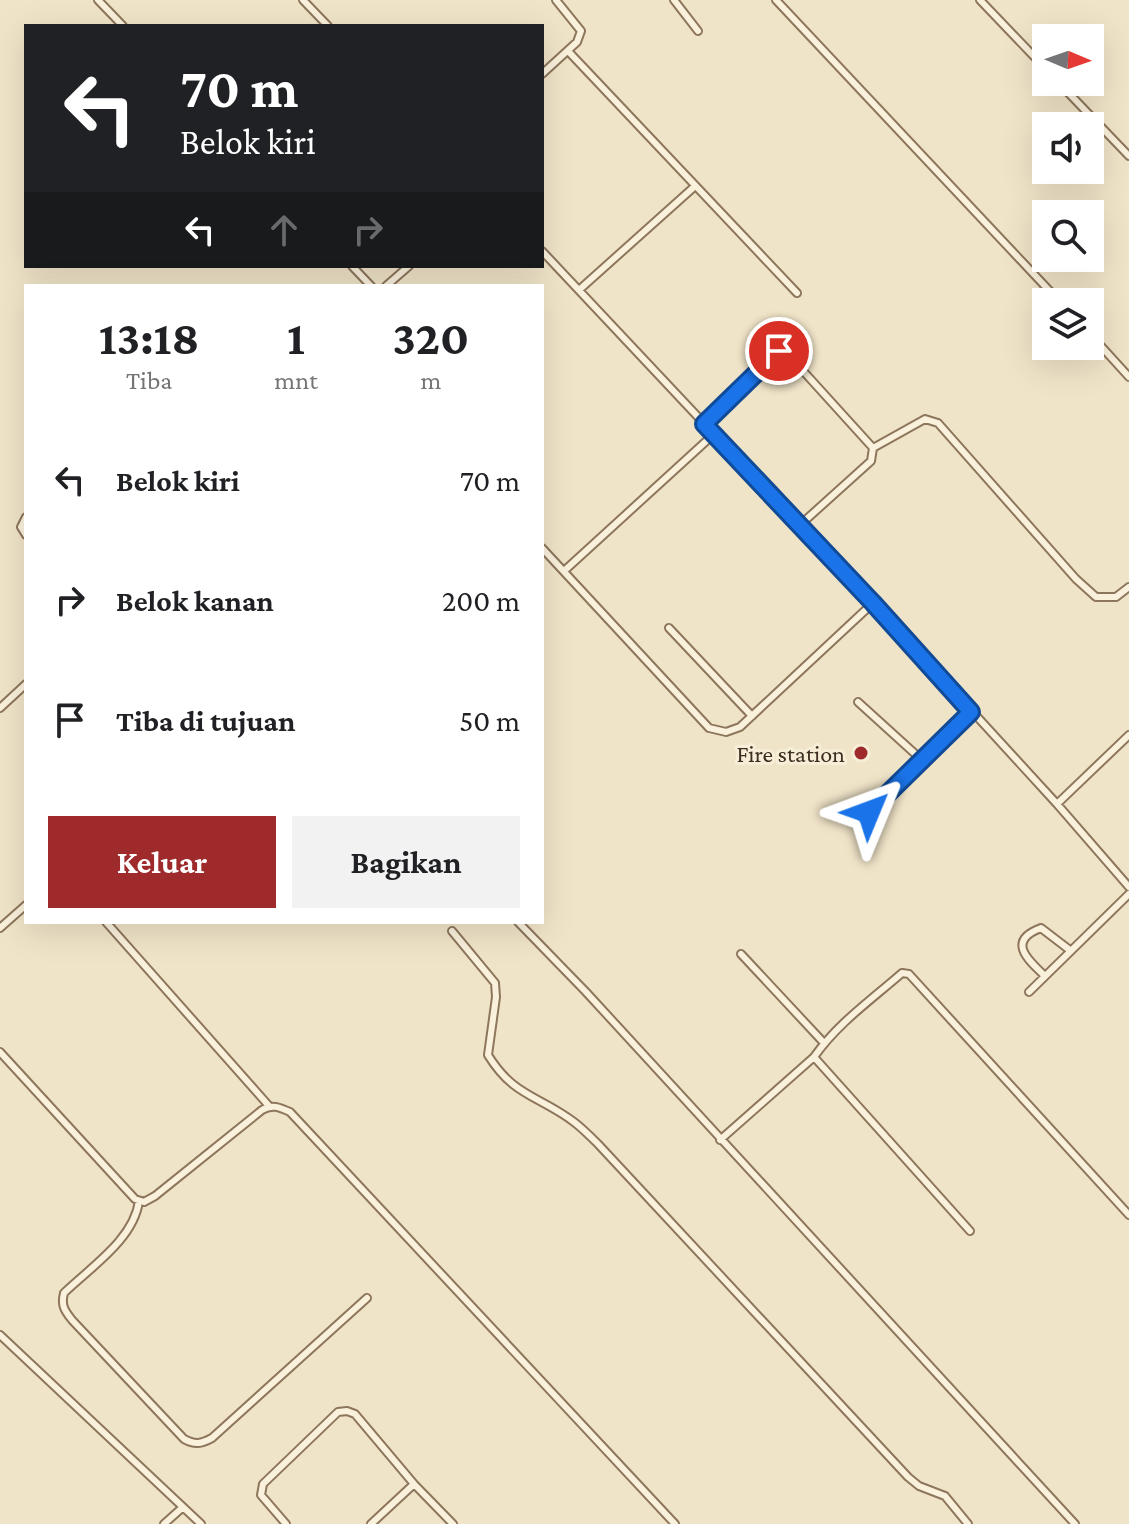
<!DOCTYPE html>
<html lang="id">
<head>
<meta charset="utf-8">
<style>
  :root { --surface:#fff; --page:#f2f2f2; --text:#202124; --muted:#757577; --accent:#9e2a2b }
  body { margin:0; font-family:"Crimson Pro",serif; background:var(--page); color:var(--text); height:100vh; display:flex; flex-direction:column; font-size:30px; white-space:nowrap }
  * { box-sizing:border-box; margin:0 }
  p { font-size:26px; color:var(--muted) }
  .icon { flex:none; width:44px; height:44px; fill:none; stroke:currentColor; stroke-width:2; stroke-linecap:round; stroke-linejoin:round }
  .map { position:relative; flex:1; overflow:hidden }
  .sheet { position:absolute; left:24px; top:284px; width:520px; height:640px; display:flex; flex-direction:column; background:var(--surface); border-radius:0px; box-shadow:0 8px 32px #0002 }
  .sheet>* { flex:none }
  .top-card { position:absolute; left:24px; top:24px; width:520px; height:244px; border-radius:0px; box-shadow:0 8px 32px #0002; background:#202124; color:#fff; overflow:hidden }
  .needle { width:52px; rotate:92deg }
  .fabs { position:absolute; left:1032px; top:24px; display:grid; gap:16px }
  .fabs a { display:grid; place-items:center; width:72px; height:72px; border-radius:0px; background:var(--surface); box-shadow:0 8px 32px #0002; font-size:40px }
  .pin { position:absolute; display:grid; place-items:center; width:68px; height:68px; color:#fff; margin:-34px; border:4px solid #fff; border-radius:50%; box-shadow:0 2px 8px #0007 }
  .me { position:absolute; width:88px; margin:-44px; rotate:46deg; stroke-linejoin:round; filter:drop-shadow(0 0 6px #0008) }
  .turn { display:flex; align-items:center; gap:28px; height:168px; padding:0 24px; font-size:36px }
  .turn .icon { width:104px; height:104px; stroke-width:2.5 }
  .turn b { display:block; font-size:56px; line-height:68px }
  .lanes { display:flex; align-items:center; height:76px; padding:0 24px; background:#0003; justify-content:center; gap:40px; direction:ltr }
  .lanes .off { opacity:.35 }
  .eta { display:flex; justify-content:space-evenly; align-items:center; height:136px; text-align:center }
  .eta b { font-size:48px; font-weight:700; line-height:56px }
  .cta { display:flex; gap:16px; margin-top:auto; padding:16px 24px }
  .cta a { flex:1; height:92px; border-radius:0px; background:var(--accent); color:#fff; font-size:32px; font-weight:700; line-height:92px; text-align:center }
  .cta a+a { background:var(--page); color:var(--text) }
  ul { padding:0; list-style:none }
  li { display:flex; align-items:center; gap:24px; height:120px; padding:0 24px }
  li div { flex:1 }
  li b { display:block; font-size:30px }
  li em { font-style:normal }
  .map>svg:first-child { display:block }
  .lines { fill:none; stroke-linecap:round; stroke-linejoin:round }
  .lane-casing { stroke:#8d765c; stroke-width:10 }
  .lane { stroke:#faf1dc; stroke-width:6 }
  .route-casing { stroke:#114b97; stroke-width:20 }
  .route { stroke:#1a73e8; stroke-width:14 }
  .poi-dot { fill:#9e2a2b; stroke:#f7eed8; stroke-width:3 }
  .labels { text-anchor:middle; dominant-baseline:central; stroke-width:6; stroke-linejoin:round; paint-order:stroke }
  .poi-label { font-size:24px; fill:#3d2e20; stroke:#f7eed8; text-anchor:end }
</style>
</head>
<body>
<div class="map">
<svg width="1129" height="1524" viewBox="0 0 1129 1524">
  <rect width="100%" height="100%" fill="#f0e4c8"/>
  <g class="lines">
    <defs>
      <path id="lane" d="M 98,0 L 123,26
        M 303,0 L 328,26
        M 674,0 L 698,31
        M 776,0 L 1060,302
        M 980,0 L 1046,69
        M 568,51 L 797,293
        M 542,74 L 577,42 L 581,31 L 556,0
        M 1058,82 L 1129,156
        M 542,251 L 873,603 L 1057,804 L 1129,887
        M 352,266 L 371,286
        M 386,286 L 409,266
        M 579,290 L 694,187
        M 1090,334 L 1129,377
        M 704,424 L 779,351 L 785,351 L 873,448 L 871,461 L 800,525
        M 873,448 L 925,419 L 938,423 L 1076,579 L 1096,597 L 1116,597 L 1129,587
        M 26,517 L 21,527 L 26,535
        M 542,548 L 709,728 L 726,732 L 740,727 L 873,603
        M 564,571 L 714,434
        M 669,628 L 752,716
        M 858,702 L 923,761
        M 0,708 L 26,684
        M 1057,804 L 1129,735
        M 869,812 L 971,712
        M 106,922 L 269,1106
        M 518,922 L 586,992 L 1075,1524
        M 0,928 L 26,905
        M 452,931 L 495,983 L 496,997 L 488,1055 C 514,1097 538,1095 574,1122 C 582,1128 590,1136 598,1144 L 908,1477 L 919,1486 L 945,1496 L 968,1524
        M 741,954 L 824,1043
        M 1045,976 C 1028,960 1006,941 1041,928 L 1071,951
        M 1029,992 L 1129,894
        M 0,1052 L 135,1199 L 144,1202 L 155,1196 L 262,1110 C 272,1104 279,1107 290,1112 L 675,1524
        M 814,1057 L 970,1231
        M 720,1140 L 814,1057 C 838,1023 871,1000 902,973 L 909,974 L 1129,1215
        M 139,1201 C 134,1239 91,1267 64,1293 C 61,1305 64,1310 72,1320 L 184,1439 C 195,1445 201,1444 212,1438 L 367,1298
        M 0,1335 L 201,1524
        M 164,1524 L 183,1507
        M 286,1524 L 261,1495 L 263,1484 L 338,1412 L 347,1411 L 355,1414 L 414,1484 L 453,1524
        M 371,1524 L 414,1484"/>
    </defs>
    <use href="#lane" class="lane-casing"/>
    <use href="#lane" class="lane"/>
  </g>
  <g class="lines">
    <defs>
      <path id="route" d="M 779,351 L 704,424 L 873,603 L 971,712 L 869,812"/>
    </defs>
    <use href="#route" class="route-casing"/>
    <use href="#route" class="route"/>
  </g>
  <circle class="poi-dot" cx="861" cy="753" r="8"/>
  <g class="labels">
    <g class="poi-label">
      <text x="845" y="753">Fire station</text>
    </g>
  </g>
</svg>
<div class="fabs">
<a><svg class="needle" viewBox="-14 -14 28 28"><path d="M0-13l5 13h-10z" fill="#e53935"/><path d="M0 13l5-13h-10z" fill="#757577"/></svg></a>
<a><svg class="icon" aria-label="sound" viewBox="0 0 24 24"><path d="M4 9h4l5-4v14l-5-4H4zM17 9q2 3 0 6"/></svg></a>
<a><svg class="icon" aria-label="search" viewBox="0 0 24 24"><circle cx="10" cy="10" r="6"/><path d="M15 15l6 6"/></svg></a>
<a><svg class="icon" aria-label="layers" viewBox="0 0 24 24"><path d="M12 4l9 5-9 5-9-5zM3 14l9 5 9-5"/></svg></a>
</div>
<div class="pin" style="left:779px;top:351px;background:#d93025"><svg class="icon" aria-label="arrive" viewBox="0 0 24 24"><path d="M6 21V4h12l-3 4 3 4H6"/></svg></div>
<svg class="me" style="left:869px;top:812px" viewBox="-20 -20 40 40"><path d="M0-17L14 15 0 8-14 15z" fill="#1a73e8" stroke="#fff" stroke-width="4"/></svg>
<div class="top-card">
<div class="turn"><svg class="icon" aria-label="left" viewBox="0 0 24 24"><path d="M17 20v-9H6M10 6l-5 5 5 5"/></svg><div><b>70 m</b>Belok kiri</div></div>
<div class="lanes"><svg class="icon" aria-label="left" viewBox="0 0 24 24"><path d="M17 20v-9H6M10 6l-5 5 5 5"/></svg><svg class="icon off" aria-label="ahead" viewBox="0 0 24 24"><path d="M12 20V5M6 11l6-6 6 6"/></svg><svg class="icon off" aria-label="right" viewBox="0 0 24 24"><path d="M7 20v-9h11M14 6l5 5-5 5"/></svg></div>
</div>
<section class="sheet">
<div class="eta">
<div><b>13:18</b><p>Tiba</p></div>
<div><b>1</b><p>mnt</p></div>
<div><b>320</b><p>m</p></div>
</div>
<ul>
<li><svg class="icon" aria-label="left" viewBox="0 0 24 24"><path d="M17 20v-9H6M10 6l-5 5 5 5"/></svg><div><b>Belok kiri</b></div><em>70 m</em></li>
<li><svg class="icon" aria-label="right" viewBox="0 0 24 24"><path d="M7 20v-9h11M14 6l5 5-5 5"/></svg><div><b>Belok kanan</b></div><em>200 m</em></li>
<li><svg class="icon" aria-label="arrive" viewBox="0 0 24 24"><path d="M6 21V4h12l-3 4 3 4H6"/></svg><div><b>Tiba di tujuan</b></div><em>50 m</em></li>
</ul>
<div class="cta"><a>Keluar</a><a>Bagikan</a></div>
</section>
</div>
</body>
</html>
